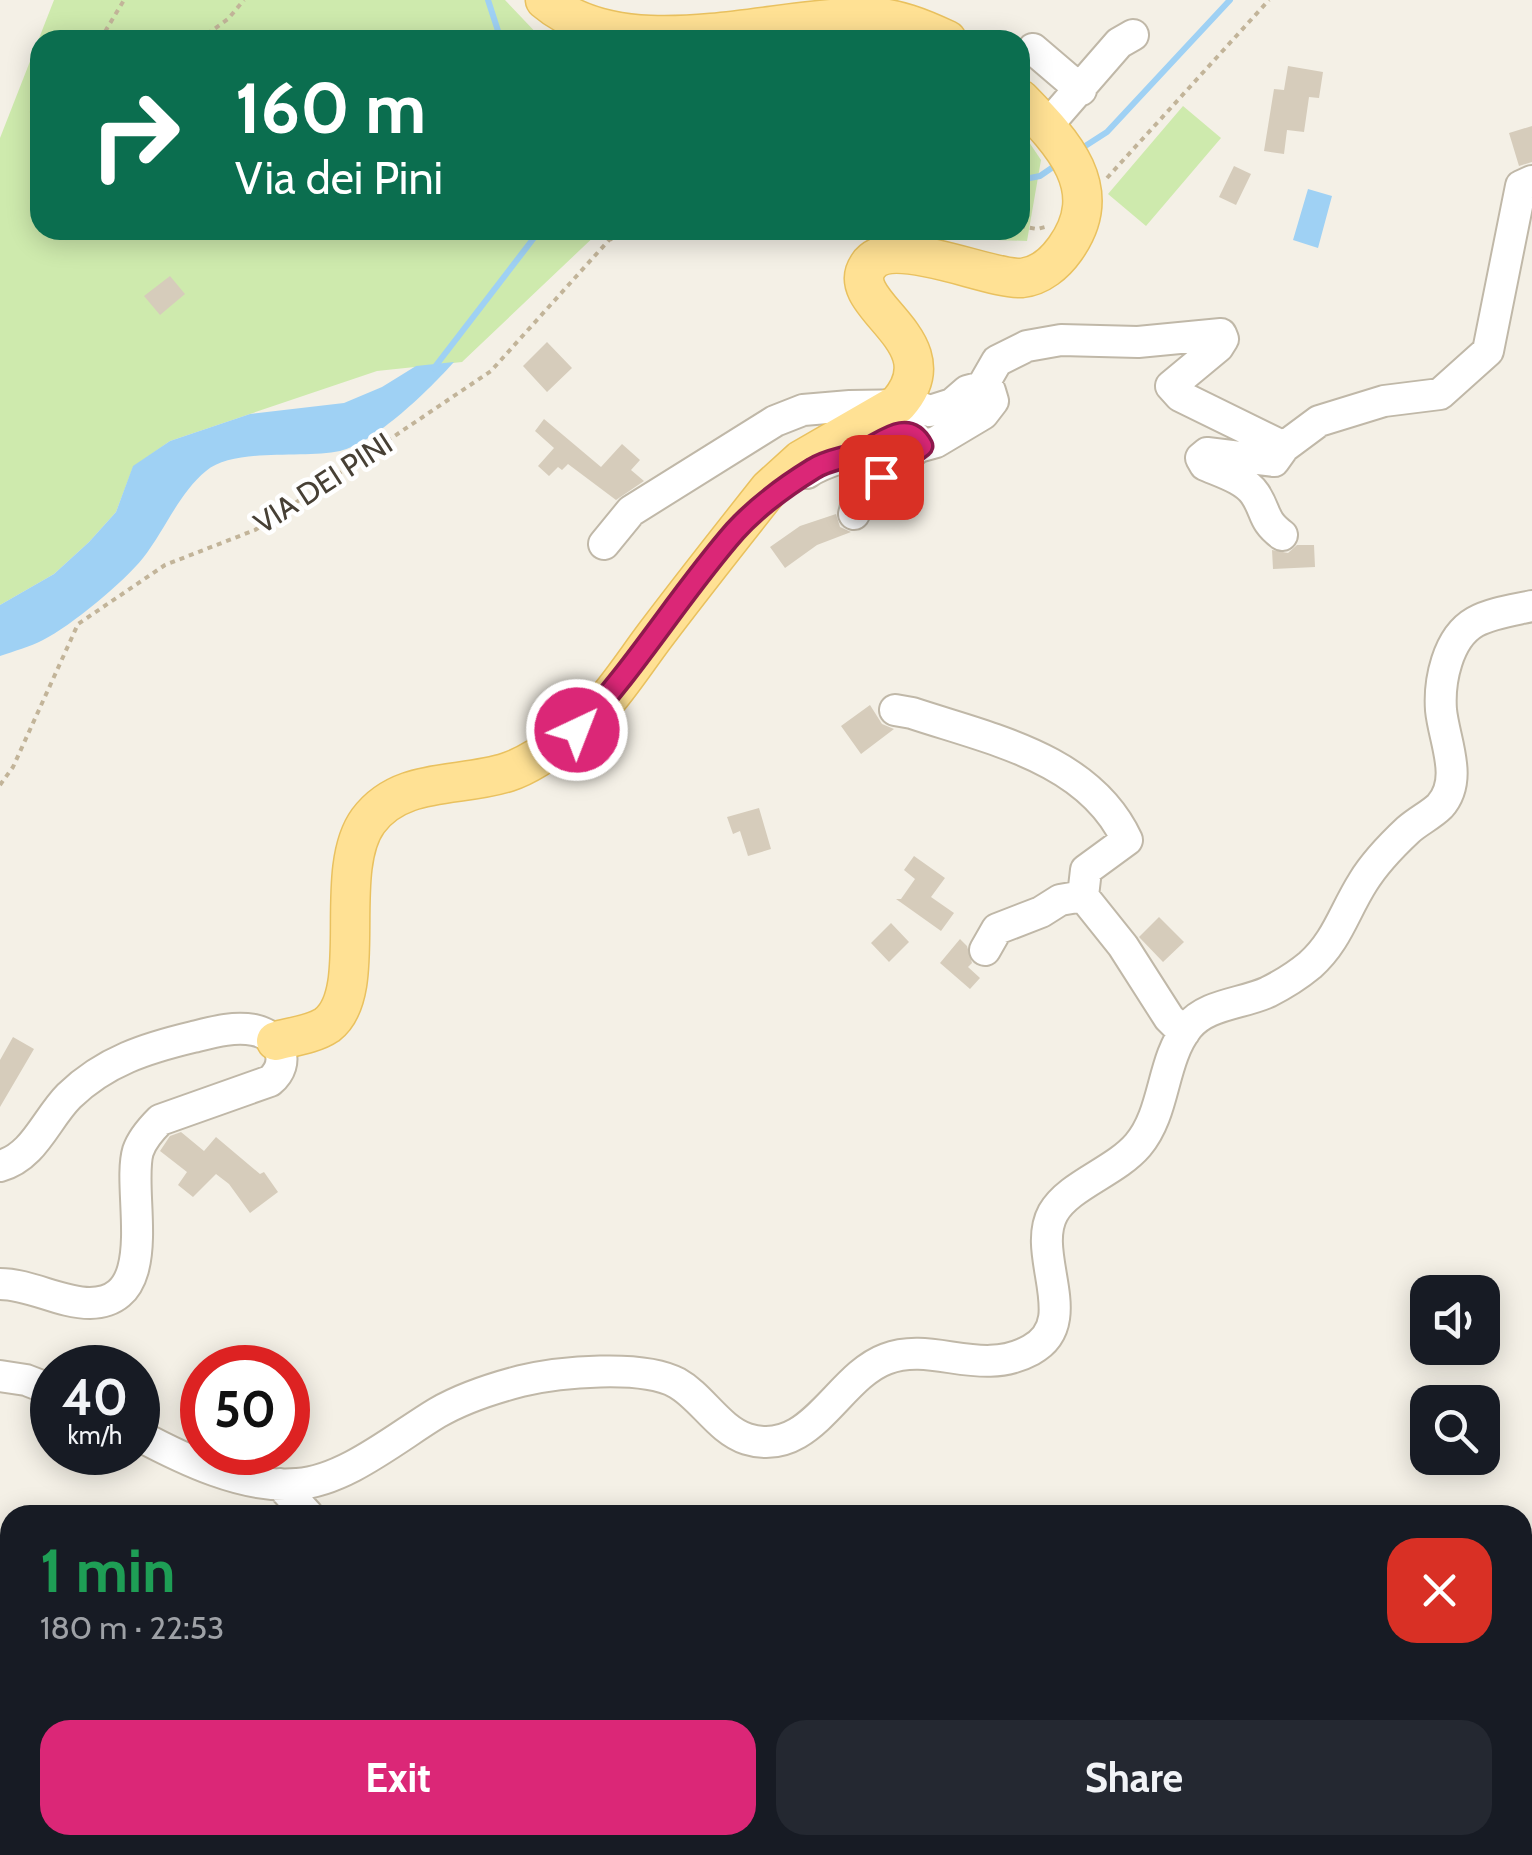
<!DOCTYPE html>
<html lang="en">
<head>
<meta charset="utf-8">
<style>
  :root { --surface:#171b24; --page:#242831; --text:#f1f3f6; --muted:#9ea1a6; --accent:#db2777 }
  body { margin:0; font-family:Cabin,sans-serif; background:var(--page); color:var(--text); height:100vh; display:flex; flex-direction:column; font-size:38px; white-space:nowrap }
  * { box-sizing:border-box; margin:0 }
  p { font-size:32px; color:var(--muted) }
  .icon { flex:none; width:55px; height:55px; fill:none; stroke:currentColor; stroke-width:2; stroke-linecap:round; stroke-linejoin:round }
  .map { position:relative; flex:1; overflow:hidden }
  .panel { position:absolute; left:0px; top:1505px; width:1532px; height:350px; display:flex; flex-direction:column; background:var(--surface); border-radius:30px 30px 0 0; box-shadow:0 5px 25px #0003 }
  .panel>* { flex:none }
  .banner { position:absolute; left:30px; top:30px; width:1000px; height:210px; border-radius:30px; box-shadow:0 5px 25px #0003; background:#0b6e4f; color:#fff; overflow:hidden }
  .controls { position:absolute; left:1410px; top:1275px; display:grid; gap:20px }
  .controls a { display:grid; place-items:center; width:90px; height:90px; border-radius:20px; background:var(--surface); box-shadow:0 5px 25px #0003; font-size:50px }
  .speed { position:absolute; left:30px; top:1345px; display:flex; gap:20px; font-size:50px; font-weight:700; text-align:center }
  .speed>* { display:grid; place-content:center; width:130px; height:130px; border-radius:50%; background:var(--surface); box-shadow:0 5px 25px #0003; line-height:1 }
  .speed small { font-size:25px; font-weight:400 }
  .speed .limit { border:15px solid #d22; background:#fff; color:#111 }
  .pin { position:absolute; display:grid; place-items:center; width:85px; height:85px; color:#fff; margin:-42px; border-radius:20px; box-shadow:0 5px 15px #0006 }
  .me { position:absolute; width:110px; margin:-55px; rotate:43deg; stroke-linejoin:round; filter:drop-shadow(0 0 8px #0008) }
  .turn { display:flex; align-items:center; gap:35px; height:210px; padding:0 40px; font-size:45px }
  .turn .icon { width:130px; height:130px; stroke-width:2.5 }
  .turn b { display:block; font-size:70px; line-height:85px }
  .round { display:grid; place-items:center; flex:none; width:105px; height:105px; border-radius:30px; background:var(--page) }
  .summary { display:flex; align-items:center; justify-content:space-between; height:170px; padding:0 40px }
  h1 { font-size:60px; font-weight:700; line-height:75px; color:#1e9e55 }
  .primary-button { display:flex; gap:20px; margin-top:auto; padding:20px 40px }
  .primary-button a { flex:1; height:115px; border-radius:30px; background:var(--accent); color:#fff; font-size:40px; font-weight:700; line-height:115px; text-align:center }
  .primary-button a+a { background:var(--page); color:var(--text) }
  .map>svg:first-child { display:block }
  .green { fill:#ceeaad }
  .water { fill:#9fd1f4 }
  .lines { fill:none; stroke-linecap:round; stroke-linejoin:round }
  .stream { stroke:#9fd1f4; stroke-width:6 }
  .building { fill:#d6ccbb }
  .minor-casing { stroke:#c0b8a8; stroke-width:34 }
  .major-casing { stroke:#e9c15f; stroke-width:41 }
  .path { stroke:#c2b499; stroke-width:4; stroke-dasharray:5 5; stroke-linecap:butt }
  .minor { stroke:#fff; stroke-width:30 }
  .major { stroke:#ffe194; stroke-width:38 }
  .route-casing { stroke:#8e194d; stroke-width:25 }
  .route { stroke:#db2777; stroke-width:18 }
  .labels { text-anchor:middle; dominant-baseline:central; stroke-width:9; stroke-linejoin:round; paint-order:stroke }
  .street-label { font-size:30px; fill:#474035; stroke:#fff }
</style>
</head>
<body>
<div class="map">
<svg width="1532" height="1855" viewBox="0 0 1532 1855">
  <rect width="100%" height="100%" fill="#f4f0e6"/>
  <path class="green" d="M 54,0 L 505,0 L 543,40 L 40,40 L 40,230 L 601,230 L 462,362 L 377,371 L 170,441 L 133,467 L 116,512 L 89,542 L 54,574 L 0,605 L 0,138 Z
    M 1183,106 L 1221,138 L 1146,226 L 1108,194 Z
    M 1020,135 L 1027,139 L 1041,160 L 1027,241 L 799,233 L 671,239 L 643,230 L 1020,230 Z"/>
  <path class="water" d="M 1308,189 L 1332,196 L 1318,248 L 1293,240 Z
    M 454,362 C 430,389 375,443 340,451 C 303,459 234,447 206,471 C 179,493 165,530 143,558 C 124,582 71,626 43,640 C 30,647 14,651 0,656 L 0,605 L 54,574 L 89,542 L 116,512 L 133,466 L 170,441 L 250,414 L 344,403 L 382,387 L 416,366 Z"/>
  <g class="lines">
    <path class="stream" d="M 488,0 L 501,40
      M 1079,150 L 1107,132 L 1230,0
      M 1020,180 L 1040,176 L 1056,165
      M 434,368 L 540,230"/>
  </g>
  <path class="building" d="M 1288,66 L 1323,72 L 1319,98 L 1309,97 L 1304,132 L 1287,130 L 1284,154 L 1264,151 L 1274,89 L 1284,90 Z
    M 1532,126 L 1532,162 L 1519,166 L 1509,133 Z
    M 1234,166 L 1251,174 L 1236,205 L 1219,197 Z
    M 170,276 L 185,294 L 160,315 L 144,296 Z
    M 547,342 L 572,368 L 547,392 L 523,366 Z
    M 544,419 L 601,467 L 622,444 L 640,460 L 631,470 L 644,481 L 616,500 L 568,464 L 562,470 L 558,467 L 549,476 L 538,466 L 554,448 L 535,431 Z
    M 836,514 L 840,527 L 851,532 L 817,545 L 785,568 L 770,547 L 800,526 Z
    M 1297,545 L 1314,545 L 1315,567 L 1273,569 L 1272,550 L 1288,553 Z
    M 870,705 L 882,724 L 894,729 L 861,754 L 841,726 Z
    M 759,808 L 771,849 L 748,856 L 740,831 L 733,834 L 727,817 Z
    M 914,856 L 945,878 L 931,897 L 954,913 L 941,931 L 896,899 L 901,899 L 915,879 L 904,870 Z
    M 1159,917 L 1184,942 L 1163,962 L 1139,937 Z
    M 891,923 L 909,942 L 889,962 L 871,943 Z
    M 960,939 L 967,946 L 972,963 L 968,967 L 980,978 L 970,989 L 940,963 Z
    M 13,1037 L 34,1049 L 0,1107 L 0,1060 Z
    M 181,1132 L 204,1151 L 216,1137 L 260,1174 L 264,1172 L 278,1192 L 250,1213 L 229,1184 L 216,1174 L 193,1197 L 178,1185 L 187,1172 L 160,1151 L 170,1136 Z"/>
  <g class="lines">
    <defs>
      <path id="minor" d="M 1033,49 L 1081,90
        M 1046,127 L 1119,43 L 1133,35
        M 982,387 L 997,361 L 1027,346 L 1061,340 L 1138,342 L 1221,334 L 1223,339 L 1218,347 L 1171,386 L 1180,396 L 1284,447 L 1274,461 L 1207,453 L 1201,458 L 1205,465 C 1221,472 1245,479 1255,494 C 1267,512 1262,520 1282,535
        M 1284,447 L 1319,421 L 1384,401 L 1440,394 L 1488,351 L 1521,186 L 1532,181
        M 807,473 C 826,459 853,457 874,445 C 883,441 894,432 904,432 C 913,433 918,439 922,446
        M 604,544 L 631,511 L 775,421 L 803,410 L 850,406 L 913,405 L 930,411 L 952,404 L 967,391 L 982,387 L 990,391 L 993,401 L 983,414 L 936,442 L 918,447 L 859,495 L 854,514
        M 895,710 L 912,713 C 990,739 1089,758 1127,840 L 1086,870 L 1083,896 L 1123,946 L 1169,1018 L 1184,1033
        M 985,950 L 997,929 L 1041,912 L 1060,900 L 1083,896
        M 0,1166 C 34,1157 46,1119 69,1096 C 105,1061 147,1048 193,1037 C 213,1032 234,1026 254,1030 C 280,1035 292,1063 270,1081 L 160,1120 C 151,1129 142,1139 138,1151 C 126,1191 163,1302 90,1303 C 60,1303 30,1284 0,1284
        M 0,1376 L 26,1380 L 52,1390
        M 138,1435 C 183,1459 244,1489 297,1484 C 345,1481 397,1437 437,1413 C 461,1399 494,1388 521,1381 C 559,1372 642,1364 677,1383 C 702,1397 719,1430 747,1439 C 811,1459 837,1377 886,1359 C 933,1341 980,1378 1031,1350 C 1083,1322 1030,1255 1053,1213 C 1069,1185 1115,1172 1138,1145 C 1166,1112 1161,1061 1188,1027 C 1206,1004 1242,1004 1268,992 C 1282,985 1298,975 1310,965 C 1337,941 1344,912 1363,882 C 1374,864 1392,845 1408,830 C 1418,821 1431,815 1440,806 C 1464,779 1444,741 1441,710 C 1439,682 1447,638 1475,622 C 1491,613 1514,610 1532,606
        M 280,1484 L 308,1515
        M 702,1845 L 708,1855"/>
      <path id="major" d="M 545,0 C 625,68 770,17 866,17 C 895,17 922,28 947,40
        M 276,1041 C 291,1037 314,1034 327,1025 C 371,992 331,872 368,821 C 401,776 461,788 508,772 C 532,764 553,747 573,733 C 607,707 631,667 656,634 C 693,585 731,537 769,489 L 801,460 L 898,404 C 954,341 842,305 868,266 C 890,232 987,280 1022,278 C 1040,276 1055,263 1065,249 C 1108,189 1063,143 1020,99"/>
    </defs>
    <use href="#minor" class="minor-casing"/>
    <use href="#major" class="major-casing"/>
    <path class="path" d="M 100,40 L 124,0
      M 199,40 L 228,19 L 244,0
      M 40,101 L 33,107 L 31,116 L 40,129
      M 1107,178 L 1269,0
      M 1020,226 L 1037,229 L 1045,227
      M 0,785 L 13,767 L 78,624 L 165,565 L 255,530 L 491,371 L 609,240 L 633,230"/>
    <use href="#minor" class="minor"/>
    <use href="#major" class="major"/>
  </g>
  <g class="lines">
    <defs>
      <path id="route" d="M 577,730 C 636,668 679,595 735,531 C 756,508 787,485 813,469 C 828,459 848,458 864,451 C 883,442 908,419 922,446 L 881,477"/>
    </defs>
    <use href="#route" class="route-casing"/>
    <use href="#route" class="route"/>
  </g>
  <g class="labels">
    <g class="street-label">
      <text transform="translate(323 483) rotate(-33)">VIA DEI PINI</text>
    </g>
  </g>
</svg>
<div class="controls">
<a><svg class="icon" aria-label="sound" viewBox="0 0 24 24"><path d="M4 9h4l5-4v14l-5-4H4zM17 9q2 3 0 6"/></svg></a>
<a><svg class="icon" aria-label="search" viewBox="0 0 24 24"><circle cx="10" cy="10" r="6"/><path d="M15 15l6 6"/></svg></a>
</div>
<div class="speed"><div>40<small>km/h</small></div><div class="limit">50</div></div>
<div class="pin" style="left:881px;top:477px;background:#d93025"><svg class="icon" aria-label="arrive" viewBox="0 0 24 24"><path d="M6 21V4h12l-3 4 3 4H6"/></svg></div>
<svg class="me" style="left:577px;top:730px" viewBox="-20 -20 40 40"><circle r="17" fill="#db2777" stroke="#fff" stroke-width="3"/><path d="M0-11L8 9 0 5-8 9z" fill="#fff"/></svg>
<div class="banner">
<div class="turn"><svg class="icon" aria-label="right" viewBox="0 0 24 24"><path d="M7 20v-9h11M14 6l5 5-5 5"/></svg><div><b>160 m</b>Via dei Pini</div></div>
</div>
<section class="panel">
<div class="summary"><div><h1>1 min</h1><p>180 m · 22:53</p></div><a class="round" style="background:#d93025;color:#fff"><svg class="icon" aria-label="close" viewBox="0 0 24 24"><path d="M6 6l12 12M18 6L6 18"/></svg></a></div>
<div class="primary-button"><a>Exit</a><a>Share</a></div>
</section>
</div>
</body>
</html>
